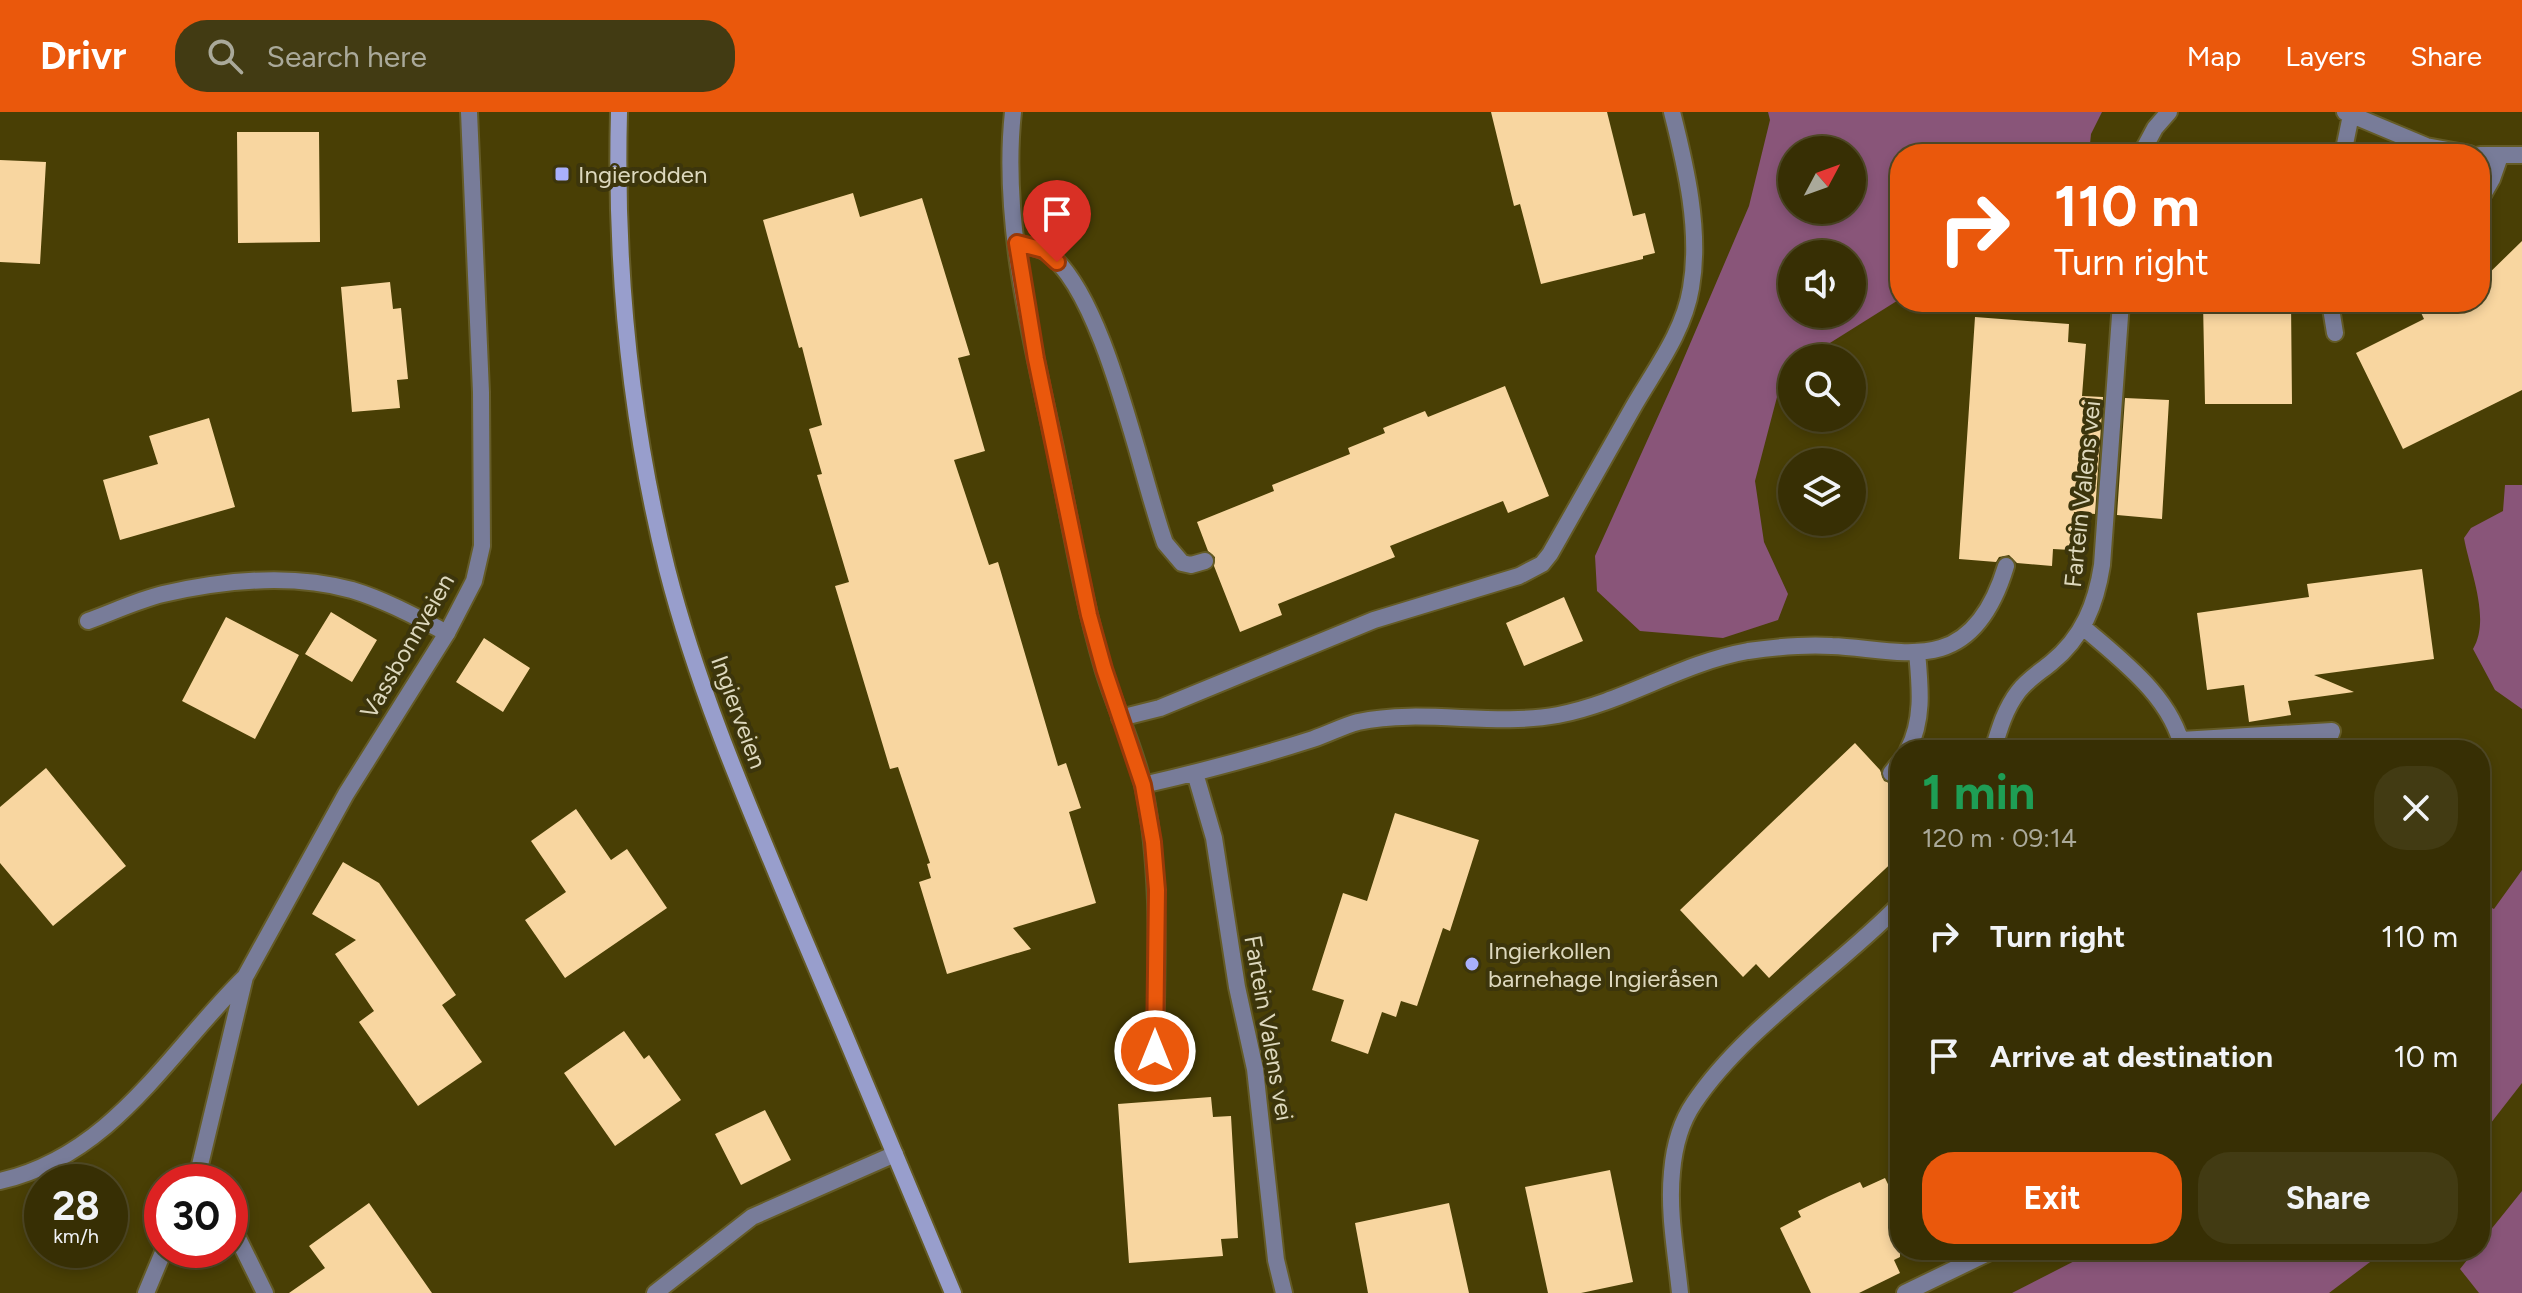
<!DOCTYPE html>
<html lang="en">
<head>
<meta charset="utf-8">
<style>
  :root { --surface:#372f04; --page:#423b13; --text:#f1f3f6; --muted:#aaa99a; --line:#514a26; --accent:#ea580c }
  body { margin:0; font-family:Figtree,sans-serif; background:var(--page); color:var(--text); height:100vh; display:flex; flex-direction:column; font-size:30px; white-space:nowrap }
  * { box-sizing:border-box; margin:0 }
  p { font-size:26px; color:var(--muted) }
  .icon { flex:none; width:44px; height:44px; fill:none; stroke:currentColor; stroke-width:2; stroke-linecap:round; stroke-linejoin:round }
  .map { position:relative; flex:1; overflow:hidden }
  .panel { position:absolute; left:1890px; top:628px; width:600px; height:520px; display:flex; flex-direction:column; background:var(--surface); border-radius:32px; box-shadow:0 4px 12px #0003,0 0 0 2px var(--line) }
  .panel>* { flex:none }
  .top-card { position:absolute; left:1890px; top:32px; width:600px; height:168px; border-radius:32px; box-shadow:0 4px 12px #0003,0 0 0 2px var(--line); background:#ea580c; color:#fff; overflow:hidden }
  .needle { width:52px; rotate:49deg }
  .tools { position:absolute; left:1778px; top:24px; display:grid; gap:16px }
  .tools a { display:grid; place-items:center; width:88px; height:88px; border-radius:50%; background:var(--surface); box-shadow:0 4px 12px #0003,0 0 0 2px var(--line); font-size:40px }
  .speed { position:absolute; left:24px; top:1052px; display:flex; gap:16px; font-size:40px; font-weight:700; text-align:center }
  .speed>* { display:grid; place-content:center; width:104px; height:104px; border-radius:50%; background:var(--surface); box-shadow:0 4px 12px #0003,0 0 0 2px var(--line); line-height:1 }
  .speed small { font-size:20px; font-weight:400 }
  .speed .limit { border:12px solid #d22; background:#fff; color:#111 }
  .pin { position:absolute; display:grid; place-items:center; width:68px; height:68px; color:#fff; margin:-82px -34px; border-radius:50% 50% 50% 0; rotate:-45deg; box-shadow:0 0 8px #0007 }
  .pin .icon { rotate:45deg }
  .me { position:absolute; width:88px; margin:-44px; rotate:0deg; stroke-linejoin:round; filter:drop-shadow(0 0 6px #0008) }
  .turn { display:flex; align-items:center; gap:28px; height:168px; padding:0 32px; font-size:36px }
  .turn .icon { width:104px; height:104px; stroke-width:2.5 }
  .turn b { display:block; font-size:56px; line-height:68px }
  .round { display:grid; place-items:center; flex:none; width:84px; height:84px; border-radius:32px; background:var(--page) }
  .head { display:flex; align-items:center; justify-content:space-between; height:136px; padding:0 32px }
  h1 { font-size:48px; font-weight:700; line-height:60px; color:#1e9e55 }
  .primary-button { display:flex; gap:16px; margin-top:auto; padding:16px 32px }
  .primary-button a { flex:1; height:92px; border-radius:32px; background:var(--accent); color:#fff; font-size:32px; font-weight:700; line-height:92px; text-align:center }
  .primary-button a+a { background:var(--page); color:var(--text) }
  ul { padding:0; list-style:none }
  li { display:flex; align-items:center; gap:24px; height:120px; padding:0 32px }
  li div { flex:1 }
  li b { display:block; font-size:30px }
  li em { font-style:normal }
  header { display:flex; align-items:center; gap:48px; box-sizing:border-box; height:112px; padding:0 40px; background:var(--accent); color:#fff }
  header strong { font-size:38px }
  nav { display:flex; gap:44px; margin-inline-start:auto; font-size:28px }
  .search { width:560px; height:72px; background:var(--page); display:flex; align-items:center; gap:20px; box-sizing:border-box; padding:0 28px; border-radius:32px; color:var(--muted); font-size:30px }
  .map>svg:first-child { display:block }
  .green { fill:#895579; fill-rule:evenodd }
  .building { fill:#f8d6a0 }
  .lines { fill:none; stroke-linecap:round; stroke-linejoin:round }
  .service-casing { stroke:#645b26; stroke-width:20 }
  .minor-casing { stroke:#645b26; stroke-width:20 }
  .secondary-casing { stroke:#645b26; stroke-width:20 }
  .service { stroke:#787c99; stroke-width:16 }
  .minor { stroke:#787c99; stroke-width:16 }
  .secondary { stroke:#989ecc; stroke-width:16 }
  .route-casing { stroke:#983908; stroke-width:20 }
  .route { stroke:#ea580c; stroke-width:14 }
  .poi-dot { fill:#a9b0fc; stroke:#3c350c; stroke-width:3 }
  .labels { text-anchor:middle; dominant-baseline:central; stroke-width:8; stroke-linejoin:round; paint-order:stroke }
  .poi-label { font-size:24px; fill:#ddd8bd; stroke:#3c350c; text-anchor:start }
  .street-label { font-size:24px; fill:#ddd8bd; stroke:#3c350c }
</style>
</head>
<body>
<header>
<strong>Drivr</strong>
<div class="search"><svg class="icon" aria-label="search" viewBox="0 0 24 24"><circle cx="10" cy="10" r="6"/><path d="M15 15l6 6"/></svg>Search here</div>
<nav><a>Map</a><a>Layers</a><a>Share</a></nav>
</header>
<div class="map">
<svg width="2522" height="1181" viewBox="0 0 2522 1181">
  <rect width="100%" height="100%" fill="#493f05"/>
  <path class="green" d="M 1768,0 L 2102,0 L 2091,22 L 2089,42 L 1900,42 L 1900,187 L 1806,246 L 1792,246 L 1792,264 L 1777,285 L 1755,369 L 1764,430 L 1788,482 L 1778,508 L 1723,526 L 1640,519 L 1597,479 L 1595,444 L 1675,267 L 1749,94 L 1770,8 ZM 1792,38 L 1852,38 L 1852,98 L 1792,98 ZM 1792,142 L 1852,142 L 1852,202 L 1792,202 Z
    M 2505,373 L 2522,373 L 2522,597 L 2495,578 L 2473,537 C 2491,507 2470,459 2464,426 L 2471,416 L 2503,399 Z
    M 2522,758 L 2522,971 L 2480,1025 L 2480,790 L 2494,797 Z
    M 2522,1079 L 2522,1181 L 2479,1181 L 2460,1157 L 2475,1138 L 2480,1138 L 2480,1131 Z
    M 2096,1138 L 2386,1138 L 2329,1181 L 2012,1181 Z"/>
  <path class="building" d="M 1491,0 L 1607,0 L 1633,104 L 1645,101 L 1655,141 L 1643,144 L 1643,147 L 1541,172 L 1520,92 L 1514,94 Z
    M 237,20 L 319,20 L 320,130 L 238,131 Z
    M 0,48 L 46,50 L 40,152 L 0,150 Z
    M 853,81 L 860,105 L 922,86 L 970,243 L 958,246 L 985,339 L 954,348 L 989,453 L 998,450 L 1058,654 L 1066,651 L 1081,696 L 1069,700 L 1096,791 L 1013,816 L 1031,837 L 947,862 L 919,770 L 931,766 L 927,752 L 930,751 L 898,655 L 890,657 L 835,474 L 849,470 L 817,363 L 822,362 L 809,317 L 822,313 L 802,235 L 799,236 L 763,108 Z
    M 2522,129 L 2522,278 L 2403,337 L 2356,241 L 2424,207 L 2416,190 L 2480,190 L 2480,170 Z
    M 390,170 L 393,197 L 401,196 L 408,267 L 397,268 L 400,296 L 352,300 L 341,175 Z
    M 2203,190 L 2291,190 L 2292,292 L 2205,292 Z
    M 1975,205 L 2069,212 L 2068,230 L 2086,232 L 2082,284 L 2103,285 L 2095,402 L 2074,400 L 2071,438 L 2053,437 L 2052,454 L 2017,451 L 2009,443 L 1999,445 L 1996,450 L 1959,447 Z
    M 1505,274 L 1549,384 L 1508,401 L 1503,389 L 1390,434 L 1395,445 L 1278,492 L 1282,503 L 1240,520 L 1214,454 L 1215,445 L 1208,439 L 1197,410 L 1274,379 L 1272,373 L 1350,342 L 1348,336 L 1385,321 L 1383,316 L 1425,299 L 1428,305 Z
    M 2125,286 L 2169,288 L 2162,407 L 2117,403 Z
    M 209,306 L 235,395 L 120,428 L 103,368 L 158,352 L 149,324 Z
    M 2422,457 L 2434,547 L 2314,563 L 2354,580 L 2288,589 L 2291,603 L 2249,610 L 2244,573 L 2207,578 L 2197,501 L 2309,485 L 2307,472 Z
    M 1564,485 L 1583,529 L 1524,554 L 1506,511 Z
    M 331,500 L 377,528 L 352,570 L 305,542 Z
    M 226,505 L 299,543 L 255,627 L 182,589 Z
    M 484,526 L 530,556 L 503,600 L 456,570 Z
    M 1855,631 L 1880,658 L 1884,669 L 1893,672 L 1900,679 L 1900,743 L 1769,866 L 1756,852 L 1743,865 L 1680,798 Z
    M 46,656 L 126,754 L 53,814 L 0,751 L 0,695 Z
    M 576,697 L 611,748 L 627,737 L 667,796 L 565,866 L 525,808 L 566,780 L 531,729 Z
    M 1395,701 L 1479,728 L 1450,819 L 1443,816 L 1417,894 L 1401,889 L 1396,905 L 1382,900 L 1368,942 L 1331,929 L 1344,888 L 1312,878 L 1343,781 L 1367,789 Z
    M 343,750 L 379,771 L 456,883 L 442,893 L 482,950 L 418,994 L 359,910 L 374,899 L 335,842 L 356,828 L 312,802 Z
    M 624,919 L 644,947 L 649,943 L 681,988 L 615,1034 L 564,961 Z
    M 1211,985 L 1213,1005 L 1231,1004 L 1238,1126 L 1221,1127 L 1223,1144 L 1129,1151 L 1118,992 Z
    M 765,998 L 791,1048 L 741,1073 L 715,1022 Z
    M 1610,1058 L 1633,1170 L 1581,1181 L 1548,1181 L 1525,1075 Z
    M 1885,1066 L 1900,1097 L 1900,1145 L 1894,1148 L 1900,1161 L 1859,1181 L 1811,1181 L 1780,1116 L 1801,1105 L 1798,1099 L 1829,1084 L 1860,1070 L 1863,1076 Z
    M 369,1091 L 432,1181 L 289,1181 L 325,1156 L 309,1134 Z
    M 1449,1091 L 1469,1181 L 1368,1181 L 1355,1111 Z"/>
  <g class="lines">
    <defs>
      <path id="service" d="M 2345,0 L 2426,34 L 2470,42
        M 2141,42 L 2155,16 L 2169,0
        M 2343,42 L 2351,3
        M 2480,43 L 2522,43
        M 2480,88 L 2492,67 L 2500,44
        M 1017,131 C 1026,134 1038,135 1046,140 C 1104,178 1140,362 1165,431 L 1182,451 L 1191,453 L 1205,449
        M 2330,190 L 2335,221
        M 88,509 C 113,500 138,488 163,482 C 224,468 291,461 352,478 C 385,488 416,505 447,521
        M 2083,515 C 2121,548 2172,585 2183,638
        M 1120,606 L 1160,596 L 1374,508 L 1519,464 L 1542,452 L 1550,442 C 1578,392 1607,342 1635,292 C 1656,256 1684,219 1691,176 C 1701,119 1686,55 1672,0
        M 2181,628 L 2332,619 L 2325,638
        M 1908,638 C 1924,607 1920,574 1917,540
        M 1993,638 C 1999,618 2005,597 2018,580 C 2027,568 2040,560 2051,551 C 2083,525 2096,492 2102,453 L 2121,190
        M 1195,661 L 1214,726 L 1237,875 L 1255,957 L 1276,1148 L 1284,1181
        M 1891,661 L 1900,650
        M 1143,673 C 1200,660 1257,645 1313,627 C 1328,622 1343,614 1358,610 C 1423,596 1493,615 1558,603 C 1625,590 1681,551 1748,539 C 1776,535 1804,532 1832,534 C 1867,535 1907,546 1941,536 C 1978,525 1996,487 2006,454
        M 655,1181 L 752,1105 L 895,1042
        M 1680,1181 C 1676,1141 1668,1100 1672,1060 C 1674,1036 1681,1010 1694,991 C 1744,916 1837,857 1900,792
        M 1905,1181 L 1994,1138"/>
      <path id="minor" d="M 1013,0 C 1001,109 1032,230 1055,336 C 1070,410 1082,484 1103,556 C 1115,596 1135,635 1144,677 C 1163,772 1155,870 1155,967
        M 0,1069 C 113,1043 168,941 244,866
        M 193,1070 L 200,1053 L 245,865 L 346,682 L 447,521 L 474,469 L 482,434 L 481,280 L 469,0
        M 230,1110 L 265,1181
        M 146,1181 L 164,1138"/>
      <path id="secondary" d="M 619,0 C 615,153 630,309 667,457 C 698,578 748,693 796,808 C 849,932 901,1056 953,1181"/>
    </defs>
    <use href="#service" class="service-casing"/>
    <use href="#minor" class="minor-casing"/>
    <use href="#secondary" class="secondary-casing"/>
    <use href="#service" class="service"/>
    <use href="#minor" class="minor"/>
    <use href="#secondary" class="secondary"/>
  </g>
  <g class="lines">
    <defs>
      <path id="route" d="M 1057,150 L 1044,138 L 1017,131 L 1036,247 L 1089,503 L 1104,557 L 1143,673 L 1153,730 L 1157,778 L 1155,939"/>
    </defs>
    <use href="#route" class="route-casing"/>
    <use href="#route" class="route"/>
  </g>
  <g class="poi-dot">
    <rect x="554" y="54" width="16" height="16" rx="4"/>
    <circle cx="1472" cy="852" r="8"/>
  </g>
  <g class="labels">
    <g class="poi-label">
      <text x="578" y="62">Ingierodden</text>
      <text x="1488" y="838">Ingierkollen<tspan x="1488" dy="28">barnehage Ingieråsen</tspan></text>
    </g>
    <g class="street-label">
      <text transform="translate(2082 382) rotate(-84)">Fartein Valens vei</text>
      <text transform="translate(407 534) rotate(-60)">Vassbonnveien</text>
      <text transform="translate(739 600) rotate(70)">Ingierveien</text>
      <text transform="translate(1269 916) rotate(80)">Fartein Valens vei</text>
    </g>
  </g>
</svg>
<div class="tools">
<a><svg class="needle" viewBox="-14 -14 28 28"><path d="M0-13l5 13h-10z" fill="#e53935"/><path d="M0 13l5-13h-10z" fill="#aaa99a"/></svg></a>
<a><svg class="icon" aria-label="sound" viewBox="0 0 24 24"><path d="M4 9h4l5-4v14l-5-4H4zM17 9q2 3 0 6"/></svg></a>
<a><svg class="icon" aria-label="search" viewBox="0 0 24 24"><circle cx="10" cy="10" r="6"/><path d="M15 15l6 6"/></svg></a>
<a><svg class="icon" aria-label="layers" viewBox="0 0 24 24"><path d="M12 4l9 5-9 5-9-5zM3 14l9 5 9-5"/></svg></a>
</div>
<div class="speed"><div>28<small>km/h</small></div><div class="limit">30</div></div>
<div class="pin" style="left:1057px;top:150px;background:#d93025"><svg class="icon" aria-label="arrive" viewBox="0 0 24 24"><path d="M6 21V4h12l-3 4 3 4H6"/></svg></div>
<svg class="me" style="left:1155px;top:939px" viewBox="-20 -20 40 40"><circle r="17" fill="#ea580c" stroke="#fff" stroke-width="3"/><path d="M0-11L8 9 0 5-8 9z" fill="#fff"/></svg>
<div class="top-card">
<div class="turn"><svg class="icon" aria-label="right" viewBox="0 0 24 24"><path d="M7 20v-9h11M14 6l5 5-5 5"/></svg><div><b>110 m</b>Turn right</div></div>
</div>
<section class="panel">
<div class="head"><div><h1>1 min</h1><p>120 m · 09:14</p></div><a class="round"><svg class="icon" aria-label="close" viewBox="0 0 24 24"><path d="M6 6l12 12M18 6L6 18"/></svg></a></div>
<ul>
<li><svg class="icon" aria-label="right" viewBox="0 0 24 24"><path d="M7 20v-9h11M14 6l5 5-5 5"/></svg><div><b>Turn right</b></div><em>110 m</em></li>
<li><svg class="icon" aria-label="arrive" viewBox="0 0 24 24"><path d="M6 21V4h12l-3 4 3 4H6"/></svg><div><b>Arrive at destination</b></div><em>10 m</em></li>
</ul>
<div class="primary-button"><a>Exit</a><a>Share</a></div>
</section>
</div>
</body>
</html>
